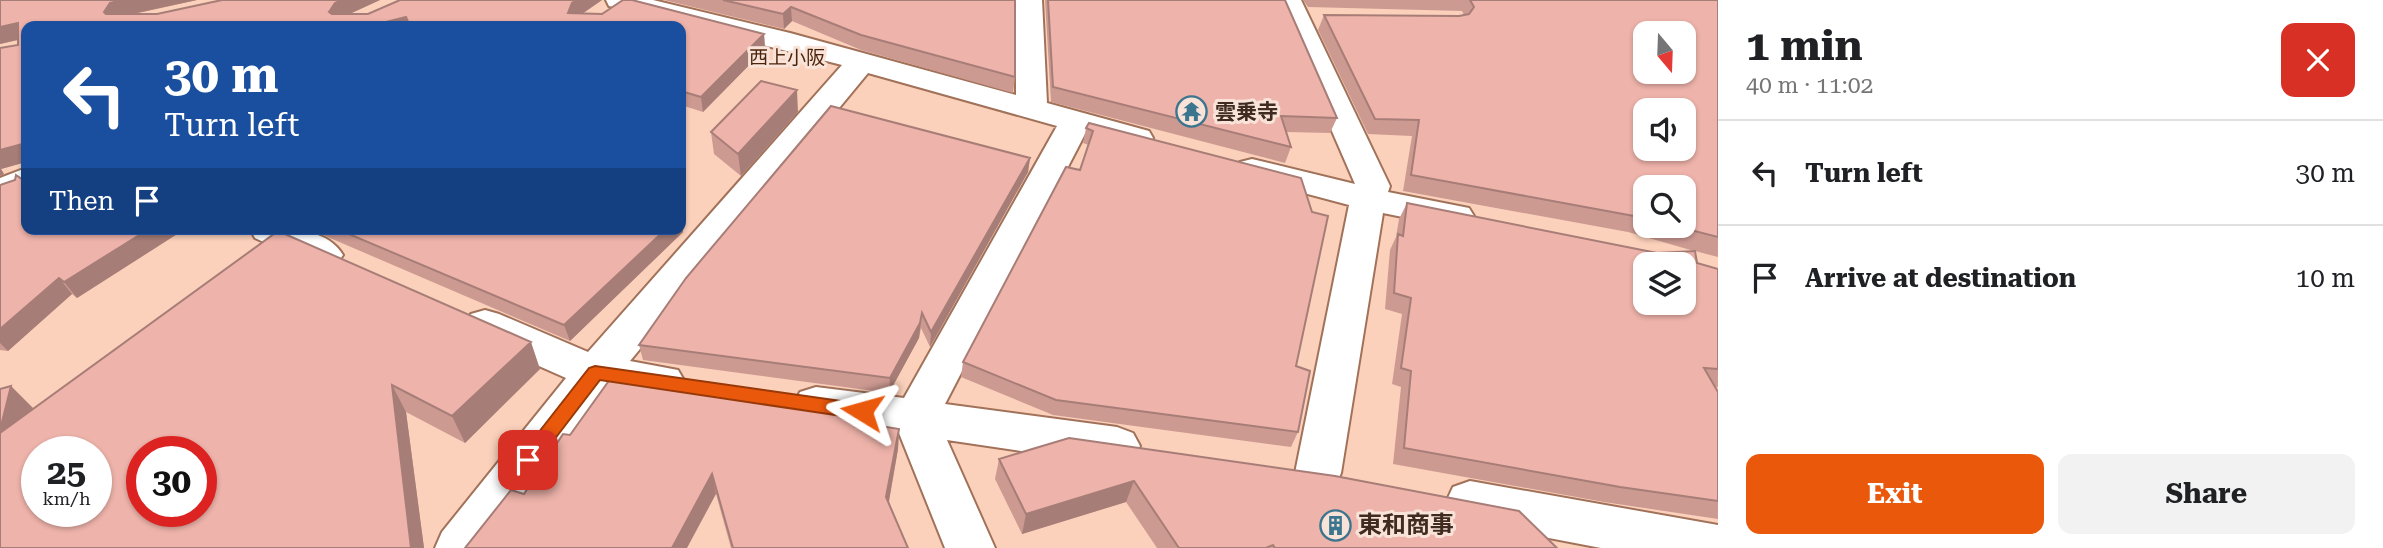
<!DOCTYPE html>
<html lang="en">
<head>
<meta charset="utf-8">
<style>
  :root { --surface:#fff; --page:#f2f2f2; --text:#202124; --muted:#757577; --line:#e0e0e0; --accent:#ea580c }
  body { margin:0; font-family:"Roboto Serif","Noto Sans JP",serif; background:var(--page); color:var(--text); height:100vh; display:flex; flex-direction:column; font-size:26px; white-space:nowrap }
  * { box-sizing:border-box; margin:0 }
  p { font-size:23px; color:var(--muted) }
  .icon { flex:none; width:38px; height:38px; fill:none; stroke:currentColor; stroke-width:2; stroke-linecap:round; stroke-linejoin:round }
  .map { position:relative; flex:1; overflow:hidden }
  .drawer { display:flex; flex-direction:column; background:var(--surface); width:665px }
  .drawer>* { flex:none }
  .banner { position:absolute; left:21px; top:21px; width:665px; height:214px; border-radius:14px; box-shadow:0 2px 5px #0004; background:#1a4fa0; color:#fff; overflow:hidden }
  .needle { width:46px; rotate:161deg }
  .buttons { position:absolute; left:1633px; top:21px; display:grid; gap:14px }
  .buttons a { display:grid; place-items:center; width:63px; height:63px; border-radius:14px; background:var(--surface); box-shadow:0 2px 5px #0004; font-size:35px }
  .speed { position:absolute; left:21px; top:436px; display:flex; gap:14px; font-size:35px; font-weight:700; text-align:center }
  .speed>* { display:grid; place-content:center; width:91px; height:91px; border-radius:50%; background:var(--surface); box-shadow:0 2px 5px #0004; line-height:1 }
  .speed small { font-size:18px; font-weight:400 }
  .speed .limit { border:10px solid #d22; background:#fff; color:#111 }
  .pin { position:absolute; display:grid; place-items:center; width:60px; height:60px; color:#fff; margin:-30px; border-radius:14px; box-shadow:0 4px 10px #0006 }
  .me { position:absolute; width:77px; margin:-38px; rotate:278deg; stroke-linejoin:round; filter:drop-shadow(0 0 5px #0008) }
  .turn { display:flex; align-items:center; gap:24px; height:147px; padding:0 28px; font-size:32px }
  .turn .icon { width:91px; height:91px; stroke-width:2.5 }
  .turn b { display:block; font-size:49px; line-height:60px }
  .then { display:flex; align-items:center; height:66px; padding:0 28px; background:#0003; gap:14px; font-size:26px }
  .round { display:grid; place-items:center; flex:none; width:74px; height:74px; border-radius:14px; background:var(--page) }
  .summary { display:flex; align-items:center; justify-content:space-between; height:119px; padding:0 28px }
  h1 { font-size:42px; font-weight:700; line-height:52px }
  .action { display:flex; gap:14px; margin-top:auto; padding:14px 28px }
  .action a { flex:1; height:80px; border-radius:14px; background:var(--accent); color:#fff; font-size:28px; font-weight:700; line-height:80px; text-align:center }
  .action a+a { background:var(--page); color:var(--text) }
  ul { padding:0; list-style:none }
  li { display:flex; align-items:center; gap:21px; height:105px; padding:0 28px; border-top:2px solid var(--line) }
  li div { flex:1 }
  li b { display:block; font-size:26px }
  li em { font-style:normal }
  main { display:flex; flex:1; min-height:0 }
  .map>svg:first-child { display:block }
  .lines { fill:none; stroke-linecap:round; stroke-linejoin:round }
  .minor-casing { stroke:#a17259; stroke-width:4 }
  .minor { fill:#fff; fill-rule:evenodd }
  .wall { fill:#cd9a92; fill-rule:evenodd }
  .shaded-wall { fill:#a77d77 }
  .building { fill:#eeb3aa; stroke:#a77d77; stroke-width:2; fill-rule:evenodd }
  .route { fill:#ea580c; stroke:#983908; stroke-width:2 }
  .labels { text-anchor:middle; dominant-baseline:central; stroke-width:6; stroke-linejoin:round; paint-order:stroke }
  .far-neighbourhood-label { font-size:19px; fill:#4b230a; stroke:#f9e3d8 }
  .poi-label { font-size:21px; font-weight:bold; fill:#3f2b20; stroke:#f9e3d8; text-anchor:start }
  .near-poi-label { font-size:24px; font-weight:bold; fill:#3f2b20; stroke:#f9e3d8; text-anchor:start }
</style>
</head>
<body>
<main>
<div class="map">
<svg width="1718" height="548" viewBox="0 0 1718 548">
  <rect width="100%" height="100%" fill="#fbd1bb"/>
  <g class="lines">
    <defs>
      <path id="minor" d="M 606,0 L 653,0 L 790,33 L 1016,95 L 1016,0 L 1042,0 L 1047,103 L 1149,131 L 1153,138 L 1149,145 L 1137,148 L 1085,134 L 945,404 L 1117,427 L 1133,433 L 1140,446 L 1133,459 L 1117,465 L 947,440 L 995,548 L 945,548 L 899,433 L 816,421 L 800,416 L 794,404 L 800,392 L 816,387 L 904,398 L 1057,126 L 868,73 L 630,361 L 678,370 L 685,382 L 678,394 L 663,399 L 605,391 L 489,548 L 435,548 L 442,532 L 566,378 L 471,336 L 465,325 L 471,314 L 485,310 L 499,314 L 588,352 L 842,65 L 609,6 Z
        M 1275,0 L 1301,0 L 1390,186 L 1388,192 L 1469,208 L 1474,216 L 1469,224 L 1456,228 L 1383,213 L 1341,473 L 1335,487 L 1318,493 L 1301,487 L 1295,473 L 1349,205 L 1240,176 L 1235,169 L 1240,162 L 1252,159 L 1355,184 Z
        M 26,168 L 26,193 L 0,203 L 0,178 Z
        M 250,229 C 280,229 325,225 343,255 L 337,264 L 324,268 L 311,264 L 255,238 Z
        M 1470,481 L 1718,525 L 1718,548 L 1601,548 L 1470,523 L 1453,517 L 1446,502 L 1453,487 Z"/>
    </defs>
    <use href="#minor" class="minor-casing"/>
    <use href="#minor" class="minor"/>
  </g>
  <path class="wall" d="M 0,0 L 197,0 L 134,14 L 157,14 L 222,0 L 380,0 L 349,14 L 368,14 L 400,0 L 602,0 L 582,14 L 602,14 L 623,0 L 632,0 L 764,34 L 765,49 L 703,112 L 681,105 L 681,26 L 26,26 L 26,162 L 1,169 L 4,174 L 0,176 L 0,48 L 18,45 L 18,40 L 0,44 Z
    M 664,0 L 1015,0 L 1015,77 L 1013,93 L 861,50 L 792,21 L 784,29 Z
    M 1045,0 L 1285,0 L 1337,118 L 1330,133 L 1286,132 L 1291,147 L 1285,163 L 1051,102 Z
    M 1303,0 L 1718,0 L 1718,257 L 1695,251 L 1697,263 L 1718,269 L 1718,387 L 1715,387 L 1718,392 L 1718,519 L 1604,502 L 1393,464 L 1401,387 L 1392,384 L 1402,314 L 1385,309 L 1390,250 L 1396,237 L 1399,219 L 1407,203 L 1657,253 L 1694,251 L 1628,232 L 1403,191 L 1412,136 L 1368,134 L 1318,30 L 1324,15 L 1459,16 L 1464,15 L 1462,11 L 1308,7 ZM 1645,187 L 1684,226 L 1645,226 Z
    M 798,112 L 741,176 L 714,154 L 711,132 Z
    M 1089,123 L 1296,366 L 1298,432 L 1291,447 L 1053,415 L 961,377 L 963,362 L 1080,170 L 1089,145 L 1083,143 L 1086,128 Z
    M 1030,158 L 1028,172 L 930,347 L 921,328 L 919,338 L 889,393 L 643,360 L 639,345 Z
    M 0,185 L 26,229 L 185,229 L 77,298 L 72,294 L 8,351 L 0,350 Z
    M 319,229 L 681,229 L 683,232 L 570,341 L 323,235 Z
    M 540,369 L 465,443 L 406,412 L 424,548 L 0,548 L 34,409 Z
    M 869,424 L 899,429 L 898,449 L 889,502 L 908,548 L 731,548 L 716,494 L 524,494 L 570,435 Z
    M 999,459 L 1557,548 L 1157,548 L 1126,502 L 1022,534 L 995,479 Z"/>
  <path class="shaded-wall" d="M 123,0 L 197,0 L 118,17 L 112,26 L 104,12 L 110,3 Z
    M 342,0 L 380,0 L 341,18 L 335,26 L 329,12 L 335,3 Z
    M 577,0 L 602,0 L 576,18 L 568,13 L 572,3 Z
    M 791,7 L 792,21 L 784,29 L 783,14 Z
    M 406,17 L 410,26 L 370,26 Z
    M 18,23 L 26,38 L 0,44 L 0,27 Z
    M 764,34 L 765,49 L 703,112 L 701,97 Z
    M 797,90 L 798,112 L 741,176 L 738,154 Z
    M 26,143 L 26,162 L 1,169 L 4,174 L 0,176 L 0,150 Z
    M 1030,158 L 1028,172 L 930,347 L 931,332 Z
    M 681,219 L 683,232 L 570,341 L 564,325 L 666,229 L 681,229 Z
    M 149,229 L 185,229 L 77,298 L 64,282 Z
    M 59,278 L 72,294 L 8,351 L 0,343 L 0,329 Z
    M 922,313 L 919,338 L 889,393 L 890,378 Z
    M 531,342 L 540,369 L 465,443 L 452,416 Z
    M 392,385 L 406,412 L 424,548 L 411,548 Z
    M 11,386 L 38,413 L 0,435 L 0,430 Z
    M 869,411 L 869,431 L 862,423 Z
    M 899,429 L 898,449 L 886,517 L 886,497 Z
    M 712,474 L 716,494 L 687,548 L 672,548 Z
    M 1134,481 L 1126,502 L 1022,534 L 1026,514 Z"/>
  <path class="building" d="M 0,0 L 123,0 L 110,3 L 104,12 L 106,14 L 157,14 L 222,0 L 342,0 L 335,3 L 329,12 L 332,14 L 368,14 L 400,0 L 577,0 L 572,3 L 568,13 L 602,14 L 623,0 L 632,0 L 764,34 L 701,97 L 681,91 L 681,26 L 404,26 L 409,24 L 406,17 L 370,26 L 26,26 L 26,143 L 0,150 L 0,48 L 18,45 L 18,23 L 0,27 Z
    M 723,0 L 1015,0 L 1015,77 L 861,35 L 791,7 L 783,14 Z
    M 1048,0 L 1285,0 L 1337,118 L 1281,116 L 1291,147 L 1053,87 Z
    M 1470,0 L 1718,0 L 1718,237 L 1675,226 L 1684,226 L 1684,187 L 1645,187 L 1645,218 L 1411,175 L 1419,120 L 1375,119 L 1324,15 L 1459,16 L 1469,14 L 1474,7 ZM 1645,33 L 1684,33 L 1684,72 L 1645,72 ZM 1645,110 L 1684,110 L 1684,149 L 1645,149 Z
    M 761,81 L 797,90 L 738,154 L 711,132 Z
    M 831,106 L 1030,158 L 931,332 L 922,313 L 920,323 L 890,378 L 639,345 L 686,278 Z
    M 1089,123 L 1301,178 L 1312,212 L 1328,216 L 1296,366 L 1310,371 L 1298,432 L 1056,400 L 963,362 L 1066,167 L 1080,170 L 1093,131 L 1086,128 Z
    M 16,175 L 26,182 L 26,229 L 149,229 L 64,282 L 59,278 L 0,329 L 0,185 L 15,180 Z
    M 1407,203 L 1657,253 L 1695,251 L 1697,263 L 1718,269 L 1718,369 L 1704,368 L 1718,392 L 1718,501 L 1620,487 L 1404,448 L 1411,371 L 1401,368 L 1411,298 L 1394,293 L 1398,234 L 1403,236 ZM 1645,264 L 1684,264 L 1684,303 L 1645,303 Z
    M 337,229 L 666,229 L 564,325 Z
    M 278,231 L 531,342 L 452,416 L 392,385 L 411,548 L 0,548 L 0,433 ZM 37,452 L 96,452 L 96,511 L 37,511 ZM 142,452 L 201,452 L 201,511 L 142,511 Z
    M 613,375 L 869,411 L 862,423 L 899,429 L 886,497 L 908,548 L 733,548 L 712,474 L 672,548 L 465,548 L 511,490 L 524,494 L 563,434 L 570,435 Z
    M 11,386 L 0,430 L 0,389 Z
    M 1069,438 L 1335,476 L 1519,511 L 1557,548 L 1275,548 L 1273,545 L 1266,548 L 1179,548 L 1134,481 L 1026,514 L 999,459 Z"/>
  <path class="route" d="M 595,366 L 862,404 L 868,406 L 871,411 L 868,416 L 862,419 L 600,380 L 534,466 L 528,468 L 521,466 L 518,460 L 521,455 L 589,368 Z"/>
  <defs>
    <symbol id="temple-ring" viewBox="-11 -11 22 22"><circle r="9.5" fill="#f9e3d8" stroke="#3c758e" stroke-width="1.5"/><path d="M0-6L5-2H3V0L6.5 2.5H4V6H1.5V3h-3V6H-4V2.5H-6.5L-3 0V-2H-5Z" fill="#3c758e"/></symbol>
    <symbol id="building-ring" viewBox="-11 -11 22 22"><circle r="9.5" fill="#f9e3d8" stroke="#3c758e" stroke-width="1.5"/><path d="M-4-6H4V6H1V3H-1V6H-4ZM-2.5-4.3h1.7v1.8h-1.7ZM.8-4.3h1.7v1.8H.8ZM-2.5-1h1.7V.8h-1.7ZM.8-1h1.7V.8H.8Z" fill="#3c758e"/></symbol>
  </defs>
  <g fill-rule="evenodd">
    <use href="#temple-ring" x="1174" y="94" width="35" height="35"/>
    <use href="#building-ring" x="1318" y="508" width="35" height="35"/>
  </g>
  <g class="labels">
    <g class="far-neighbourhood-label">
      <text x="787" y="57">西上小阪</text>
    </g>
    <g class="poi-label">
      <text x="1215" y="112">雲乗寺</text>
    </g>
    <g class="near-poi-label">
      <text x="1358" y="525">東和商事</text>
    </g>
  </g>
</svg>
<div class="buttons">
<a><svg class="needle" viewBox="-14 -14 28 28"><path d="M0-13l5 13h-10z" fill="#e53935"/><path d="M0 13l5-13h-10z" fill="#757577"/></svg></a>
<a><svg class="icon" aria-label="sound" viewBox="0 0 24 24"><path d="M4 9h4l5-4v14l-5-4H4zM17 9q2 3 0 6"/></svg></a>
<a><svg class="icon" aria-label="search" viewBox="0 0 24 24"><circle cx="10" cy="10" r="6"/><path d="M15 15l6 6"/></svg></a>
<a><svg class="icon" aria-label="layers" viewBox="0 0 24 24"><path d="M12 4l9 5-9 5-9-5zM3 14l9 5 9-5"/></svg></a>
</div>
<div class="speed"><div>25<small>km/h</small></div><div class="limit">30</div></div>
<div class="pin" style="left:528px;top:460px;background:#d93025"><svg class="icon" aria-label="arrive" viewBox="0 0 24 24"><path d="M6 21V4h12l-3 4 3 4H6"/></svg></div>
<svg class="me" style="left:862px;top:411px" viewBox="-20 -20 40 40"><path d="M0-17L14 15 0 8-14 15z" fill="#ea580c" stroke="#fff" stroke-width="4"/></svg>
<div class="banner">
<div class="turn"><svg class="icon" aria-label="left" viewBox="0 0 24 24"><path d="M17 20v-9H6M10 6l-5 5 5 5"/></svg><div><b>30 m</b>Turn left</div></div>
<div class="then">Then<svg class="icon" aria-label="arrive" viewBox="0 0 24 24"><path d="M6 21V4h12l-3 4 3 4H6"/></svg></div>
</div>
</div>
<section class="drawer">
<div class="summary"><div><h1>1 min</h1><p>40 m · 11:02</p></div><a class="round" style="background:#d93025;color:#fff"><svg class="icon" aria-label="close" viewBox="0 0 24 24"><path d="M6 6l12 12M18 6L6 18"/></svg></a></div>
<ul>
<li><svg class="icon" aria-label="left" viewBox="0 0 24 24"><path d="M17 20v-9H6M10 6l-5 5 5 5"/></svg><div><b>Turn left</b></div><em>30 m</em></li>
<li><svg class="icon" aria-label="arrive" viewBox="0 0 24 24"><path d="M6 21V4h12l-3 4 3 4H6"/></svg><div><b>Arrive at destination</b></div><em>10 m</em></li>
</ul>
<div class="action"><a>Exit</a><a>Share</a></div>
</section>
</main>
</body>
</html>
